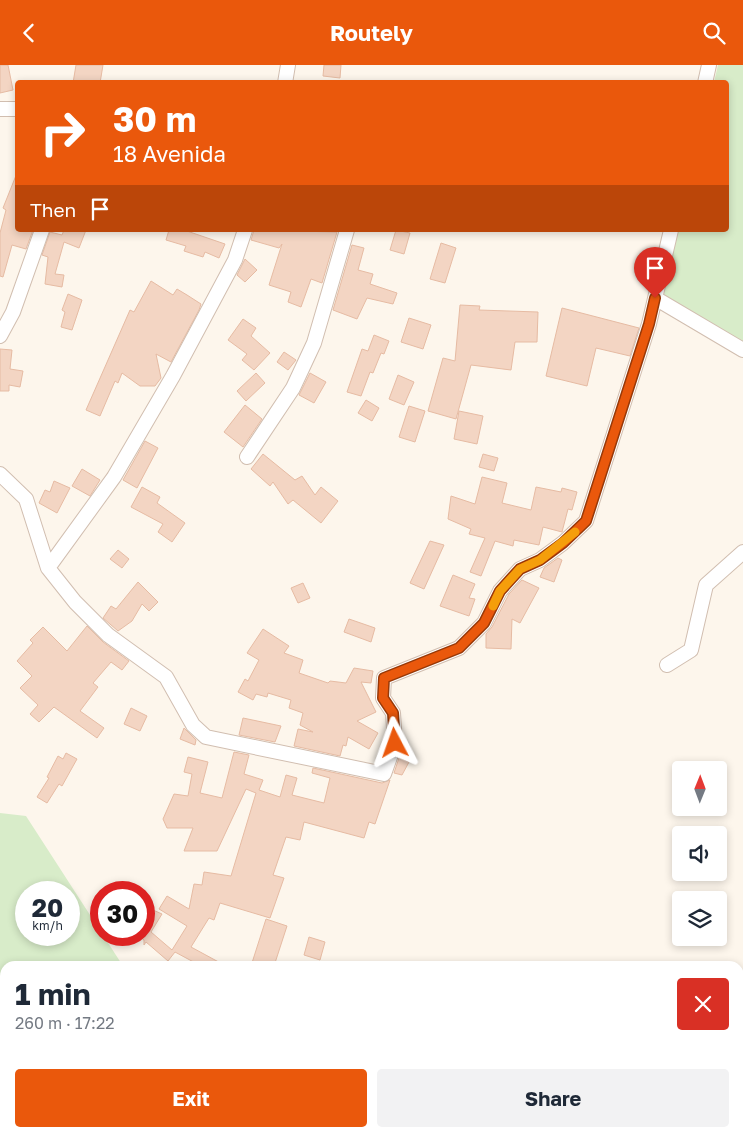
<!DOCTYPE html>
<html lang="en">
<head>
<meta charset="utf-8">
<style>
  :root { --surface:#fff; --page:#f2f2f3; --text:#1f2937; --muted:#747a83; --accent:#ea580c }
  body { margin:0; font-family:"Golos Text",sans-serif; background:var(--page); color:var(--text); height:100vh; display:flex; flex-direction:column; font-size:19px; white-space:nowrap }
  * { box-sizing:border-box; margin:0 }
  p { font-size:16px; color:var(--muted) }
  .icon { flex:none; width:28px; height:28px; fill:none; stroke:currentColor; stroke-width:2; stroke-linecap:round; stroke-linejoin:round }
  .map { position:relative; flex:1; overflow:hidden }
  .panel { position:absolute; left:0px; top:896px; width:744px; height:176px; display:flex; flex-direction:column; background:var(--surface); border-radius:15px 15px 0 0; box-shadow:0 2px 8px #0003 }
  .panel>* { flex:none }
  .top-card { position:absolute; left:15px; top:15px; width:714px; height:152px; border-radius:5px; box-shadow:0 2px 8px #0003; background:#ea580c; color:#fff; overflow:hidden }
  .needle { width:32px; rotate:1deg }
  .controls { position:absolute; left:672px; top:696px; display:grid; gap:10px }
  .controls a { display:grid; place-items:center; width:55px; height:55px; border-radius:5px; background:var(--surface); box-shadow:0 2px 8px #0003; font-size:25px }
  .speed { position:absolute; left:15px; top:816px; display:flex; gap:10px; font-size:25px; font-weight:700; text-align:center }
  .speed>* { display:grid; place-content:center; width:65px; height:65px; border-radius:50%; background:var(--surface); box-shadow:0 2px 8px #0003; line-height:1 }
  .speed small { font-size:12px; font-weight:400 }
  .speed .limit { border:8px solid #d22; background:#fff; color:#111 }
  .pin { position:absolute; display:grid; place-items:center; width:42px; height:42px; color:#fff; margin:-51px -21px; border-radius:50% 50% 50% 0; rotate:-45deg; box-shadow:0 0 5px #0007 }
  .pin .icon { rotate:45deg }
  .me { position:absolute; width:55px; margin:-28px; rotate:356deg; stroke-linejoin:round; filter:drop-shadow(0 0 4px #0008) }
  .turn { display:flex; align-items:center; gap:18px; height:105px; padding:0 15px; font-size:22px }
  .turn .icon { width:65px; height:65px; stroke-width:2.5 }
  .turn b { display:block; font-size:35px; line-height:42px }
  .then { display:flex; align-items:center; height:48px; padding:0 15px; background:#0003; gap:10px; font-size:19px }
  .round { display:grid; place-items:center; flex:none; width:52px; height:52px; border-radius:5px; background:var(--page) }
  .head { display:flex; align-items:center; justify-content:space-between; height:85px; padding:0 15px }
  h1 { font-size:30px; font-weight:700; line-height:38px }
  .primary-button { display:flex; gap:10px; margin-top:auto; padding:10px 15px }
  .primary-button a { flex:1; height:58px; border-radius:5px; background:var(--accent); color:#fff; font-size:20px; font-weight:700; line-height:58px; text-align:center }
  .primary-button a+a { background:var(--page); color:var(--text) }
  header { display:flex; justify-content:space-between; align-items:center; height:65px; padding:0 15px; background:var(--accent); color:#fff; font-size:22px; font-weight:700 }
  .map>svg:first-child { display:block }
  .green { fill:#d8ecc9; fill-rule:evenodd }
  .building { fill:#f3d5c3; stroke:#e6bba3 }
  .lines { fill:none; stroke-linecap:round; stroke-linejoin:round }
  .minor-casing { stroke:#d1beb0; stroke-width:16 }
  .minor { stroke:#fff; stroke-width:14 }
  .route-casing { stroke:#983908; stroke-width:12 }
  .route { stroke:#ea580c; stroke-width:9 }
  .slow { stroke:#f59e0b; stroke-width:9 }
</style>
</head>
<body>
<header><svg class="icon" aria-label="back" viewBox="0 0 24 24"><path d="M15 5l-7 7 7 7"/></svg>Routely<svg class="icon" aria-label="search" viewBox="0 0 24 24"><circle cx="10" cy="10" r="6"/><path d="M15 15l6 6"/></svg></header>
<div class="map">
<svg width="743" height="1072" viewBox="0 0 743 1072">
  <rect width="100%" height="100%" fill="#fdf6ec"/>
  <path class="green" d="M 718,0 L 743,0 L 743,285 L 655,233 L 673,165 L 726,165 L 726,18 L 714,17 Z
    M 0,748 L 26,751 L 123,901 L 5,901 L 5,1068 L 739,1068 L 739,930 L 743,928 L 743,1072 L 0,1072 ZM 26,828 L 69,828 L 69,870 L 26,870 Z"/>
  <path class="building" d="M 0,0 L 8,0 L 13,25 L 0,28 Z
    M 76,0 L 103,0 L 100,18 L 73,18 Z
    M 324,0 L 341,0 L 340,13 L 323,11 Z
    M 17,108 L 18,165 L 33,165 L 26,184 L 12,180 L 3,212 L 0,211 L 0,168 L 6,145 L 3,143 Z
    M 64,165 L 86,165 L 79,183 L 64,177 L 55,209 L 64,210 L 62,222 L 45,219 L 48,192 L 42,190 L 50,167 L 62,170 Z
    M 169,165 L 184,165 L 225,179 L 219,193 L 205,187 L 203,192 L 184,186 L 186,181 L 166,175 Z
    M 254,165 L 337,167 L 322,218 L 311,214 L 301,242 L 288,237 L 291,227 L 269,220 L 282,179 L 279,183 L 251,175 Z
    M 396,165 L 410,168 L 404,189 L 390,185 Z
    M 441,178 L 456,183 L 445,218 L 430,214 Z
    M 352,180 L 364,183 L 358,205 L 373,209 L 370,219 L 397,228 L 393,239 L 367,233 L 357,254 L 333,245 Z
    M 245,194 L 257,205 L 245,217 L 237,210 Z
    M 151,216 L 173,230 L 177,224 L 187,230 L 201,239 L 199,245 L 171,297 L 156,289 L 161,313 L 155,321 L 140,321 L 122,308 L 118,318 L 115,316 L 100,351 L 86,345 L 130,245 L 134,247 Z
    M 68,229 L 82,235 L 72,265 L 61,262 L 65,247 L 62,245 Z
    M 460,240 L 480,241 L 479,245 L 538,247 L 537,277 L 515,277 L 511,305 L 471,300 L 456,354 L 428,346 L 443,293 L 455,296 Z
    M 562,243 L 639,263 L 630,291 L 596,283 L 587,321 L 546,311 Z
    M 409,253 L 431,260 L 423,284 L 401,277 Z
    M 243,254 L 256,263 L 251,271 L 270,288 L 254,305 L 242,295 L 247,289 L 228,275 Z
    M 374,270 L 389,276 L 384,289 L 381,288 L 373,308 L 370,307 L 361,331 L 347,327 L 362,284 L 368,286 Z
    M 0,284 L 12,285 L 10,304 L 23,306 L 20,322 L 9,320 L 9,326 L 0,326 Z
    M 284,287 L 296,295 L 288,305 L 277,297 Z
    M 256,308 L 265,318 L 246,336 L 237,326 Z
    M 310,308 L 326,317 L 314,338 L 299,330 Z
    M 398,310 L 414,317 L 404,340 L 389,334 Z
    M 366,335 L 379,343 L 372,356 L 358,348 Z
    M 245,340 L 262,354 L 243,382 L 224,367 Z
    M 409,341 L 425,346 L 415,377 L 399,372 Z
    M 459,346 L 483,351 L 477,379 L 454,374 Z
    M 145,376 L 158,383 L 137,423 L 123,415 Z
    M 263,389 L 295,415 L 302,411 L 315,430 L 321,422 L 338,436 L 321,458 L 293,435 L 288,439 L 273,417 L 270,421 L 251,404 Z
    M 483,389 L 498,393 L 494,406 L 479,402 Z
    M 82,404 L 100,415 L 90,431 L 72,421 Z
    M 482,412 L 507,418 L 502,438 L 531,445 L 536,422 L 561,427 L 562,423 L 577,427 L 572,445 L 568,444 L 562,467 L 543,462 L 539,480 L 514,475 L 513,481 L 495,476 L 481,511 L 470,507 L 485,473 L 469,469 L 471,464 L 448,454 L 451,431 L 475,439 Z
    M 54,416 L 70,423 L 57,448 L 39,438 L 45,425 L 50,427 Z
    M 142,422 L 160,432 L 157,438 L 185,458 L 172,477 L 158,467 L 163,459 L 131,442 Z
    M 430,476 L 444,480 L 424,524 L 410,518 Z
    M 118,485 L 129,494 L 122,503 L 110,494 Z
    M 558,493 L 562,495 L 554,517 L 540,512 L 544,503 Z
    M 453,510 L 475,519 L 469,533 L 475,534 L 469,551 L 440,541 Z
    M 522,515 L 539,523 L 520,558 L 512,554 L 511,584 L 486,583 L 486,569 L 492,562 L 509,529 Z
    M 138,517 L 158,537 L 149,546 L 142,539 L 132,556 L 118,566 L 103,553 L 111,541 L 116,544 Z
    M 303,518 L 310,533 L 298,538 L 291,523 Z
    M 349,554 L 375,563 L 371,577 L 344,567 Z
    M 87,561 L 103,577 L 129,596 L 122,605 L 111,597 L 93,618 L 98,622 L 80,646 L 104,663 L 97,673 L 54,642 L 39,657 L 30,649 L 38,640 L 20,623 L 32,611 L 17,596 L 33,578 L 30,575 L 43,562 L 67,586 Z
    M 263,564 L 289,581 L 284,588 L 303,595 L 299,608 L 328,618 L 330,616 L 346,618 L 354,603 L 373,606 L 371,618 L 361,617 L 376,647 L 357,656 L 378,668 L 369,684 L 348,672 L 346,681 L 343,680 L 340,691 L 294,681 L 298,664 L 313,667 L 300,660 L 303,648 L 289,643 L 291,635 L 268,628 L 267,632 L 256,629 L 253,635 L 238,627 L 245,614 L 248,616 L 259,595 L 247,588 Z
    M 131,643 L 147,651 L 140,666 L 124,659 Z
    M 243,653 L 281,661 L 275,677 L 239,670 Z
    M 184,663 L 196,675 L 195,680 L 180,674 Z
    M 234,687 L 249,690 L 244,709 L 263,715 L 259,725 L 280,732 L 286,710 L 297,713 L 292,730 L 324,738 L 330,713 L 312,708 L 313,703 L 382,718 L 390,715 L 375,759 L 369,757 L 364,773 L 304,757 L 300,775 L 286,772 L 273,810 L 284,813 L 270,853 L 220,838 L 214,855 L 209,853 L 191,882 L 226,901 L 201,901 L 175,887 L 168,896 L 146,877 L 144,880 L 144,875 L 139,871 L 144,870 L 144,841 L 162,849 L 151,867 L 172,885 L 187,861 L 159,844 L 167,831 L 189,844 L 194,819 L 202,820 L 204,807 L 231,811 L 256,728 L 246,724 L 217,786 L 184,786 L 193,763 L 167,763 L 163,754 L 174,729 L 188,731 L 192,709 L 184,707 L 188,692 L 208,697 L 200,728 L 222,733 Z
    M 66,688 L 77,694 L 62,721 L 59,719 L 47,738 L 37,732 L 49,713 L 47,712 L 58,691 L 63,694 Z
    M 399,693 L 409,697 L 402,710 L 394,708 Z
    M 266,854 L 287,861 L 274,901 L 251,901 Z
    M 309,872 L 325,877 L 320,895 L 304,890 Z"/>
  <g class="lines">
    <defs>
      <path id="minor" d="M 285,18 L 288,0
        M 705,18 L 709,0
        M 0,44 L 18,44
        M 655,233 L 743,285
        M 0,271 L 13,247 L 42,165
        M 247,392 L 293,323 L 314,278 L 347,165
        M 0,409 L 26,434 L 48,503 L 75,537 L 108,570 L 166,612 L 193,660 L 206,672 L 384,709 L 395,678 L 393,648 L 383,633 L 384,613 L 459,583 L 484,558 L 500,526 L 520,504 L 540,495 L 563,478 L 586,456 L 649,259 L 671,165
        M 48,503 L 114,412 L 173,311 L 235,195 L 245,165
        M 667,600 L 691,585 L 706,520 L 743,487"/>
    </defs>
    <use href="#minor" class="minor-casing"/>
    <use href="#minor" class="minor"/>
  </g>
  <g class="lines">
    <defs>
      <path id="route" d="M 395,678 L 393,648 L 383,633 L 384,613 L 459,583 L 484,558 L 500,526 L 520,504 L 540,495 L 563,478 L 586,456 L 649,259 L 655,233"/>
    </defs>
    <use href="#route" class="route-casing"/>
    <use href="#route" class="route"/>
    <path class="slow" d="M 493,541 L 500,526 L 520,504 L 540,495 L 575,467"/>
  </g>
</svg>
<div class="controls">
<a><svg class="needle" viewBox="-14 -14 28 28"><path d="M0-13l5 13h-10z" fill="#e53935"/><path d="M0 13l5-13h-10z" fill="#747a83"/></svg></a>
<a><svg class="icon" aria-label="sound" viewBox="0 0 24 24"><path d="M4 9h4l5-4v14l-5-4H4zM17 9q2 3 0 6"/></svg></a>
<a><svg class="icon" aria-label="layers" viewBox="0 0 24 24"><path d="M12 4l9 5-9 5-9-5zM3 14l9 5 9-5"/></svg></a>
</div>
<div class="speed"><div>20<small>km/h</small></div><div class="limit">30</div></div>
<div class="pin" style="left:655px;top:233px;background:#d93025"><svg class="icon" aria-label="arrive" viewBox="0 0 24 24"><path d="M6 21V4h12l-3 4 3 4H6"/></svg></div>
<svg class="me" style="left:395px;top:678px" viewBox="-20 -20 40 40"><path d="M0-17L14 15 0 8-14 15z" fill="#ea580c" stroke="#fff" stroke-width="4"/></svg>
<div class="top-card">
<div class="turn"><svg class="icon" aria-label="right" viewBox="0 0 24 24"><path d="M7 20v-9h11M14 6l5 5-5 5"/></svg><div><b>30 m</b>18 Avenida</div></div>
<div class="then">Then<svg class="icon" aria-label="arrive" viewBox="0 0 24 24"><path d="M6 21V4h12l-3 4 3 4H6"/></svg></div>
</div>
<section class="panel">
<div class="head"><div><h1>1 min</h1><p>260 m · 17:22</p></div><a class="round" style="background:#d93025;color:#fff"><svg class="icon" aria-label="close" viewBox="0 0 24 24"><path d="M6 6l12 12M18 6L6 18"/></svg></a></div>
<div class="primary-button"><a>Exit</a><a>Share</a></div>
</section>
</div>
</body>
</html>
